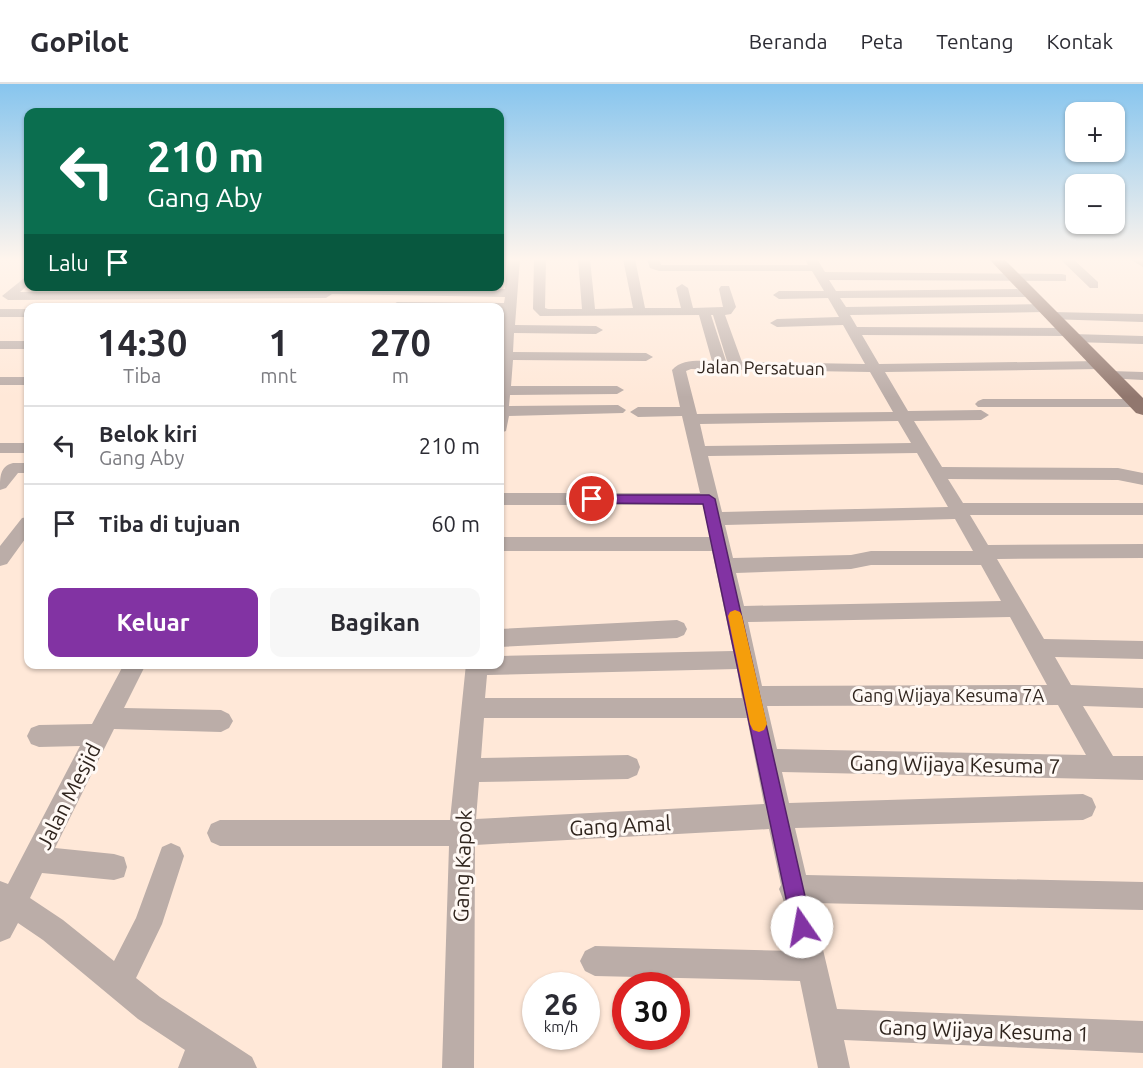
<!DOCTYPE html>
<html lang="id">
<head>
<meta charset="utf-8">
<style>
  :root { --surface:#fff; --page:#f7f7f7; --text:#2b2b33; --muted:#7c7c81; --line:#e1e1e2; --accent:#8233a3 }
  body { margin:0; font-family:Ubuntu,sans-serif; background:var(--page); color:var(--text); height:100vh; display:flex; flex-direction:column; font-size:22px; white-space:nowrap }
  * { box-sizing:border-box; margin:0 }
  p { font-size:20px; color:var(--muted) }
  .icon { flex:none; width:33px; height:33px; fill:none; stroke:currentColor; stroke-width:2; stroke-linecap:round; stroke-linejoin:round }
  .map { position:relative; flex:1; overflow:hidden }
  .sheet { position:absolute; left:24px; top:219px; width:480px; height:366px; display:flex; flex-direction:column; background:var(--surface); border-radius:12px; box-shadow:0 2px 4px #0004 }
  .sheet>* { flex:none }
  .guide { position:absolute; left:24px; top:24px; width:480px; height:183px; border-radius:12px; box-shadow:0 2px 4px #0004; background:#0b6e4f; color:#fff; overflow:hidden }
  .buttons { position:absolute; left:1065px; top:18px; display:grid; gap:12px }
  .buttons a { display:grid; place-items:center; width:60px; height:60px; border-radius:12px; background:var(--surface); box-shadow:0 2px 4px #0004; font-size:30px }
  .speed { position:absolute; left:522px; top:888px; display:flex; gap:12px; font-size:30px; font-weight:700; text-align:center }
  .speed>* { display:grid; place-content:center; width:78px; height:78px; border-radius:50%; background:var(--surface); box-shadow:0 2px 4px #0004; line-height:1 }
  .speed small { font-size:15px; font-weight:400 }
  .speed .limit { border:9px solid #d22; background:#fff; color:#111 }
  .pin { position:absolute; display:grid; place-items:center; width:51px; height:51px; color:#fff; margin:-26px; border:3px solid #fff; border-radius:50%; box-shadow:0 2px 6px #0007 }
  .me { position:absolute; width:66px; margin:-33px; rotate:348deg; stroke-linejoin:round; filter:drop-shadow(0 0 4px #0008) }
  .turn { display:flex; align-items:center; gap:21px; height:126px; padding:0 24px; font-size:27px }
  .turn .icon { width:78px; height:78px; stroke-width:2.5 }
  .turn b { display:block; font-size:42px; line-height:51px }
  .then { display:flex; align-items:center; height:57px; padding:0 24px; background:#0003; gap:12px; font-size:22px }
  .eta { display:flex; justify-content:space-evenly; align-items:center; height:102px; text-align:center }
  .eta b { font-size:36px; font-weight:700; line-height:42px }
  .cta { display:flex; gap:12px; margin-top:auto; padding:12px 24px }
  .cta a { flex:1; height:69px; border-radius:12px; background:var(--accent); color:#fff; font-size:24px; font-weight:700; line-height:69px; text-align:center }
  .cta a+a { background:var(--page); color:var(--text) }
  ul { padding:0; list-style:none }
  li { display:flex; align-items:center; gap:18px; height:78px; padding:0 24px; border-top:2px solid var(--line) }
  li div { flex:1 }
  li b { display:block; font-size:22px }
  li em { font-style:normal }
  header { display:flex; align-items:center; gap:36px; box-sizing:border-box; height:84px; padding:0 30px; background:var(--surface); border-bottom:2px solid var(--line) }
  header strong { font-size:28px }
  nav { display:flex; gap:33px; margin-inline-start:auto; font-size:21px }
  .map>svg:first-child { display:block }
  .lines { fill:none; stroke-linecap:round; stroke-linejoin:round }
  .minor { fill:#bbada8; fill-rule:evenodd }
  .major { fill:#91776e; fill-rule:evenodd }
  .route { fill:#8233a3; stroke:#54216a; stroke-width:1.5 }
  .slow { fill:#f59e0b }
  .labels { text-anchor:middle; dominant-baseline:central; stroke-width:6; stroke-linejoin:round; paint-order:stroke }
  .street-label { font-size:18px; fill:#30251e; stroke:#fff9f5 }
  .near-street-label { font-size:21px; fill:#30251e; stroke:#fff9f5 }
</style>
</head>
<body>
<header>
<strong>GoPilot</strong>
<nav><a>Beranda</a><a>Peta</a><a>Tentang</a><a>Kontak</a></nav>
</header>
<div class="map">
<svg width="1143" height="984" viewBox="0 0 1143 984">
  <rect width="100%" height="100%" fill="#ffe8d8"/>
  <g class="lines">
    <path class="minor" d="M 508,175 L 520,175 L 515,241 L 596,242 L 603,246 L 596,250 L 514,249 L 513,268 L 646,269 L 653,273 L 646,277 L 513,276 L 511,302 L 617,302 L 624,306 L 617,310 L 510,311 L 509,322 L 618,321 L 626,326 L 623,329 L 509,332 L 506,347 L 500,349 L 500,267 L 503,227 L 500,227 L 500,224 L 391,222 L 397,218 L 504,219 L 505,213 L 332,210 L 326,214 L 8,216 L 2,212 L 28,191 L 28,201 L 20,208 L 322,206 L 327,202 L 505,205 Z
      M 534,175 L 546,175 L 545,224 L 548,225 L 582,225 L 578,175 L 590,175 L 595,225 L 633,224 L 623,175 L 635,175 L 645,224 L 681,224 L 676,204 L 682,200 L 688,204 L 693,224 L 723,223 L 719,205 L 721,202 L 729,202 L 736,223 L 731,230 L 725,231 L 742,278 L 865,280 L 843,241 L 777,243 L 770,239 L 777,235 L 839,233 L 828,214 L 779,215 L 773,211 L 779,207 L 824,207 L 812,187 L 659,187 L 650,184 L 647,175 L 659,175 L 661,181 L 808,181 L 805,175 L 817,175 L 825,188 L 1062,190 L 1066,191 L 1066,197 L 829,196 L 836,207 L 1029,205 L 1035,209 L 1029,213 L 840,214 L 846,223 L 1044,220 L 1050,224 L 1044,228 L 850,231 L 857,243 L 1067,244 L 1072,245 L 1072,250 L 1143,252 L 1143,260 L 1073,258 L 1068,257 L 1068,252 L 862,251 L 879,280 L 1100,277 L 1107,281 L 1100,285 L 885,288 L 908,327 L 981,326 L 989,331 L 981,336 L 914,337 L 942,383 L 1118,384 L 1143,389 L 1143,401 L 1118,396 L 948,395 L 963,419 L 1143,419 L 1143,431 L 970,431 L 988,461 L 1143,460 L 1143,474 L 997,475 L 1044,555 L 1143,557 L 1143,575 L 1055,573 L 1071,601 L 1143,604 L 1143,624 L 1083,622 L 1113,672 L 1143,672 L 1143,696 L 782,688 L 789,719 L 1083,710 L 1092,714 L 1096,723 L 1092,732 L 1083,736 L 795,744 L 806,791 L 1143,798 L 1143,826 L 812,819 L 837,925 L 1143,937 L 1143,969 L 844,956 L 850,984 L 818,984 L 800,897 L 595,892 L 585,887 L 580,877 L 585,867 L 595,862 L 794,867 L 783,815 L 779,805 L 781,801 L 769,745 L 475,761 L 474,984 L 442,984 L 449,762 L 220,762 L 211,758 L 207,749 L 211,740 L 220,736 L 450,736 L 466,580 L 500,580 L 500,572 L 733,567 L 712,467 L 500,467 L 500,453 L 710,453 L 703,421 L 500,421 L 500,409 L 700,409 L 682,332 L 638,333 L 630,328 L 638,323 L 680,323 L 672,286 C 682,275 698,277 712,277 L 699,231 L 540,232 L 533,225 ZM 711,231 L 713,231 L 727,277 L 726,277 ZM 691,285 L 870,288 L 893,328 L 697,330 L 686,287 ZM 898,337 L 911,359 L 705,362 L 700,340 ZM 917,369 L 948,423 L 722,428 L 708,372 ZM 955,435 L 973,467 L 871,467 L 851,471 L 733,474 L 725,441 ZM 871,481 L 981,481 L 1001,517 L 744,522 L 736,489 L 851,485 ZM 1010,533 L 1047,601 L 762,602 L 748,538 ZM 737,585 L 742,614 L 485,614 L 487,591 ZM 1058,621 L 1086,671 L 777,665 L 767,622 ZM 484,634 L 747,634 L 764,720 L 476,735 L 479,698 L 628,695 L 637,691 L 640,683 L 637,675 L 628,671 L 481,674 Z
      M 1060,175 L 1073,175 L 1098,198 L 1098,204 L 1090,204 Z
      M 1130,175 L 1143,175 L 1143,183 Z
      M 0,225 L 28,225 L 28,233 L 0,233 Z
      M 1052,228 L 1143,230 L 1143,238 L 1047,235 L 1046,232 Z
      M 0,257 L 28,257 L 28,265 L 0,265 Z
      M 1110,287 L 1143,288 L 1143,296 L 1105,294 L 1103,291 L 1105,288 Z
      M 0,293 L 28,293 L 28,301 L 0,301 Z
      M 983,315 L 1138,315 L 1143,317 L 1143,323 L 978,323 L 975,320 L 978,317 Z
      M 0,359 L 28,359 L 28,369 L 0,369 Z
      M 13,379 L 28,379 L 28,389 L 18,389 L 6,404 L 0,406 C 0,393 0,382 13,379 Z
      M 28,433 L 28,451 L 7,480 L 0,482 L 0,462 L 22,434 Z
      M 677,536 L 684,539 L 687,545 L 684,551 L 677,554 L 500,563 L 500,545 Z
      M 124,580 L 146,580 L 124,624 L 221,626 L 229,630 L 233,637 L 229,644 L 221,648 L 114,645 L 55,764 L 114,770 L 124,773 L 127,783 L 124,793 L 114,796 L 42,789 L 30,814 L 63,836 L 114,877 L 136,834 L 162,763 L 171,759 L 180,763 L 184,772 L 162,840 L 136,894 L 160,913 L 252,973 L 257,984 L 178,984 L 185,966 L 138,935 L 43,856 L 18,839 L 10,854 L 0,858 L 0,797 L 8,800 L 80,662 L 39,663 L 31,660 L 27,652 L 31,644 L 39,641 L 92,640 Z"/>
    <path class="major" d="M 989,175 L 1004,175 L 1143,314 L 1143,331 L 1136,329 Z"/>
  </g>
  <linearGradient id="sky" x2="0" y2="1"><stop stop-color="#87c5ee"/><stop offset="0.56" stop-color="#fff5ed"/><stop offset="1" stop-color="#fff5ed" stop-opacity="0"/></linearGradient>
  <rect width="1143" height="313" fill="url(#sky)"/>
  <path class="route" d="M 592,411 L 709,411 L 715,415 L 812,843 L 809,851 L 802,853 L 795,851 L 792,843 L 703,420 L 592,419 L 586,415 Z"/>
  <path class="slow" d="M 735,526 L 740,528 L 742,532 L 767,640 L 764,646 L 759,648 L 753,646 L 750,640 L 728,532 L 730,528 Z"/>
  <g class="labels">
    <g class="street-label">
      <text transform="translate(761 283) rotate(1)">Jalan Persatuan</text>
      <text x="948" y="611">Gang Wijaya Kesuma 7A</text>
    </g>
    <g class="near-street-label">
      <text transform="translate(955 680) rotate(1)">Gang Wijaya Kesuma 7</text>
      <text transform="translate(68 712) rotate(-63)">Jalan Mesjid</text>
      <text transform="translate(620 741) rotate(-3)">Gang Amal</text>
      <text transform="translate(462 782) rotate(-88)">Gang Kapok</text>
      <text transform="translate(984 946) rotate(2)">Gang Wijaya Kesuma 1</text>
    </g>
  </g>
</svg>
<div class="buttons">
<a>+</a>
<a>−</a>
</div>
<div class="speed"><div>26<small>km/h</small></div><div class="limit">30</div></div>
<div class="pin" style="left:592px;top:415px;background:#d93025"><svg class="icon" aria-label="arrive" viewBox="0 0 24 24"><path d="M6 21V4h12l-3 4 3 4H6"/></svg></div>
<svg class="me" style="left:802px;top:843px" viewBox="-20 -20 40 40"><circle r="19" fill="#fff"/><path d="M0-13L10 11 0 6-10 11z" fill="#8233a3"/></svg>
<div class="guide">
<div class="turn"><svg class="icon" aria-label="left" viewBox="0 0 24 24"><path d="M17 20v-9H6M10 6l-5 5 5 5"/></svg><div><b>210 m</b>Gang Aby</div></div>
<div class="then">Lalu<svg class="icon" aria-label="arrive" viewBox="0 0 24 24"><path d="M6 21V4h12l-3 4 3 4H6"/></svg></div>
</div>
<section class="sheet">
<div class="eta">
<div><b>14:30</b><p>Tiba</p></div>
<div><b>1</b><p>mnt</p></div>
<div><b>270</b><p>m</p></div>
</div>
<ul>
<li><svg class="icon" aria-label="left" viewBox="0 0 24 24"><path d="M17 20v-9H6M10 6l-5 5 5 5"/></svg><div><b>Belok kiri</b><p>Gang Aby</p></div><em>210 m</em></li>
<li><svg class="icon" aria-label="arrive" viewBox="0 0 24 24"><path d="M6 21V4h12l-3 4 3 4H6"/></svg><div><b>Tiba di tujuan</b></div><em>60 m</em></li>
</ul>
<div class="cta"><a>Keluar</a><a>Bagikan</a></div>
</section>
</div>
</body>
</html>
